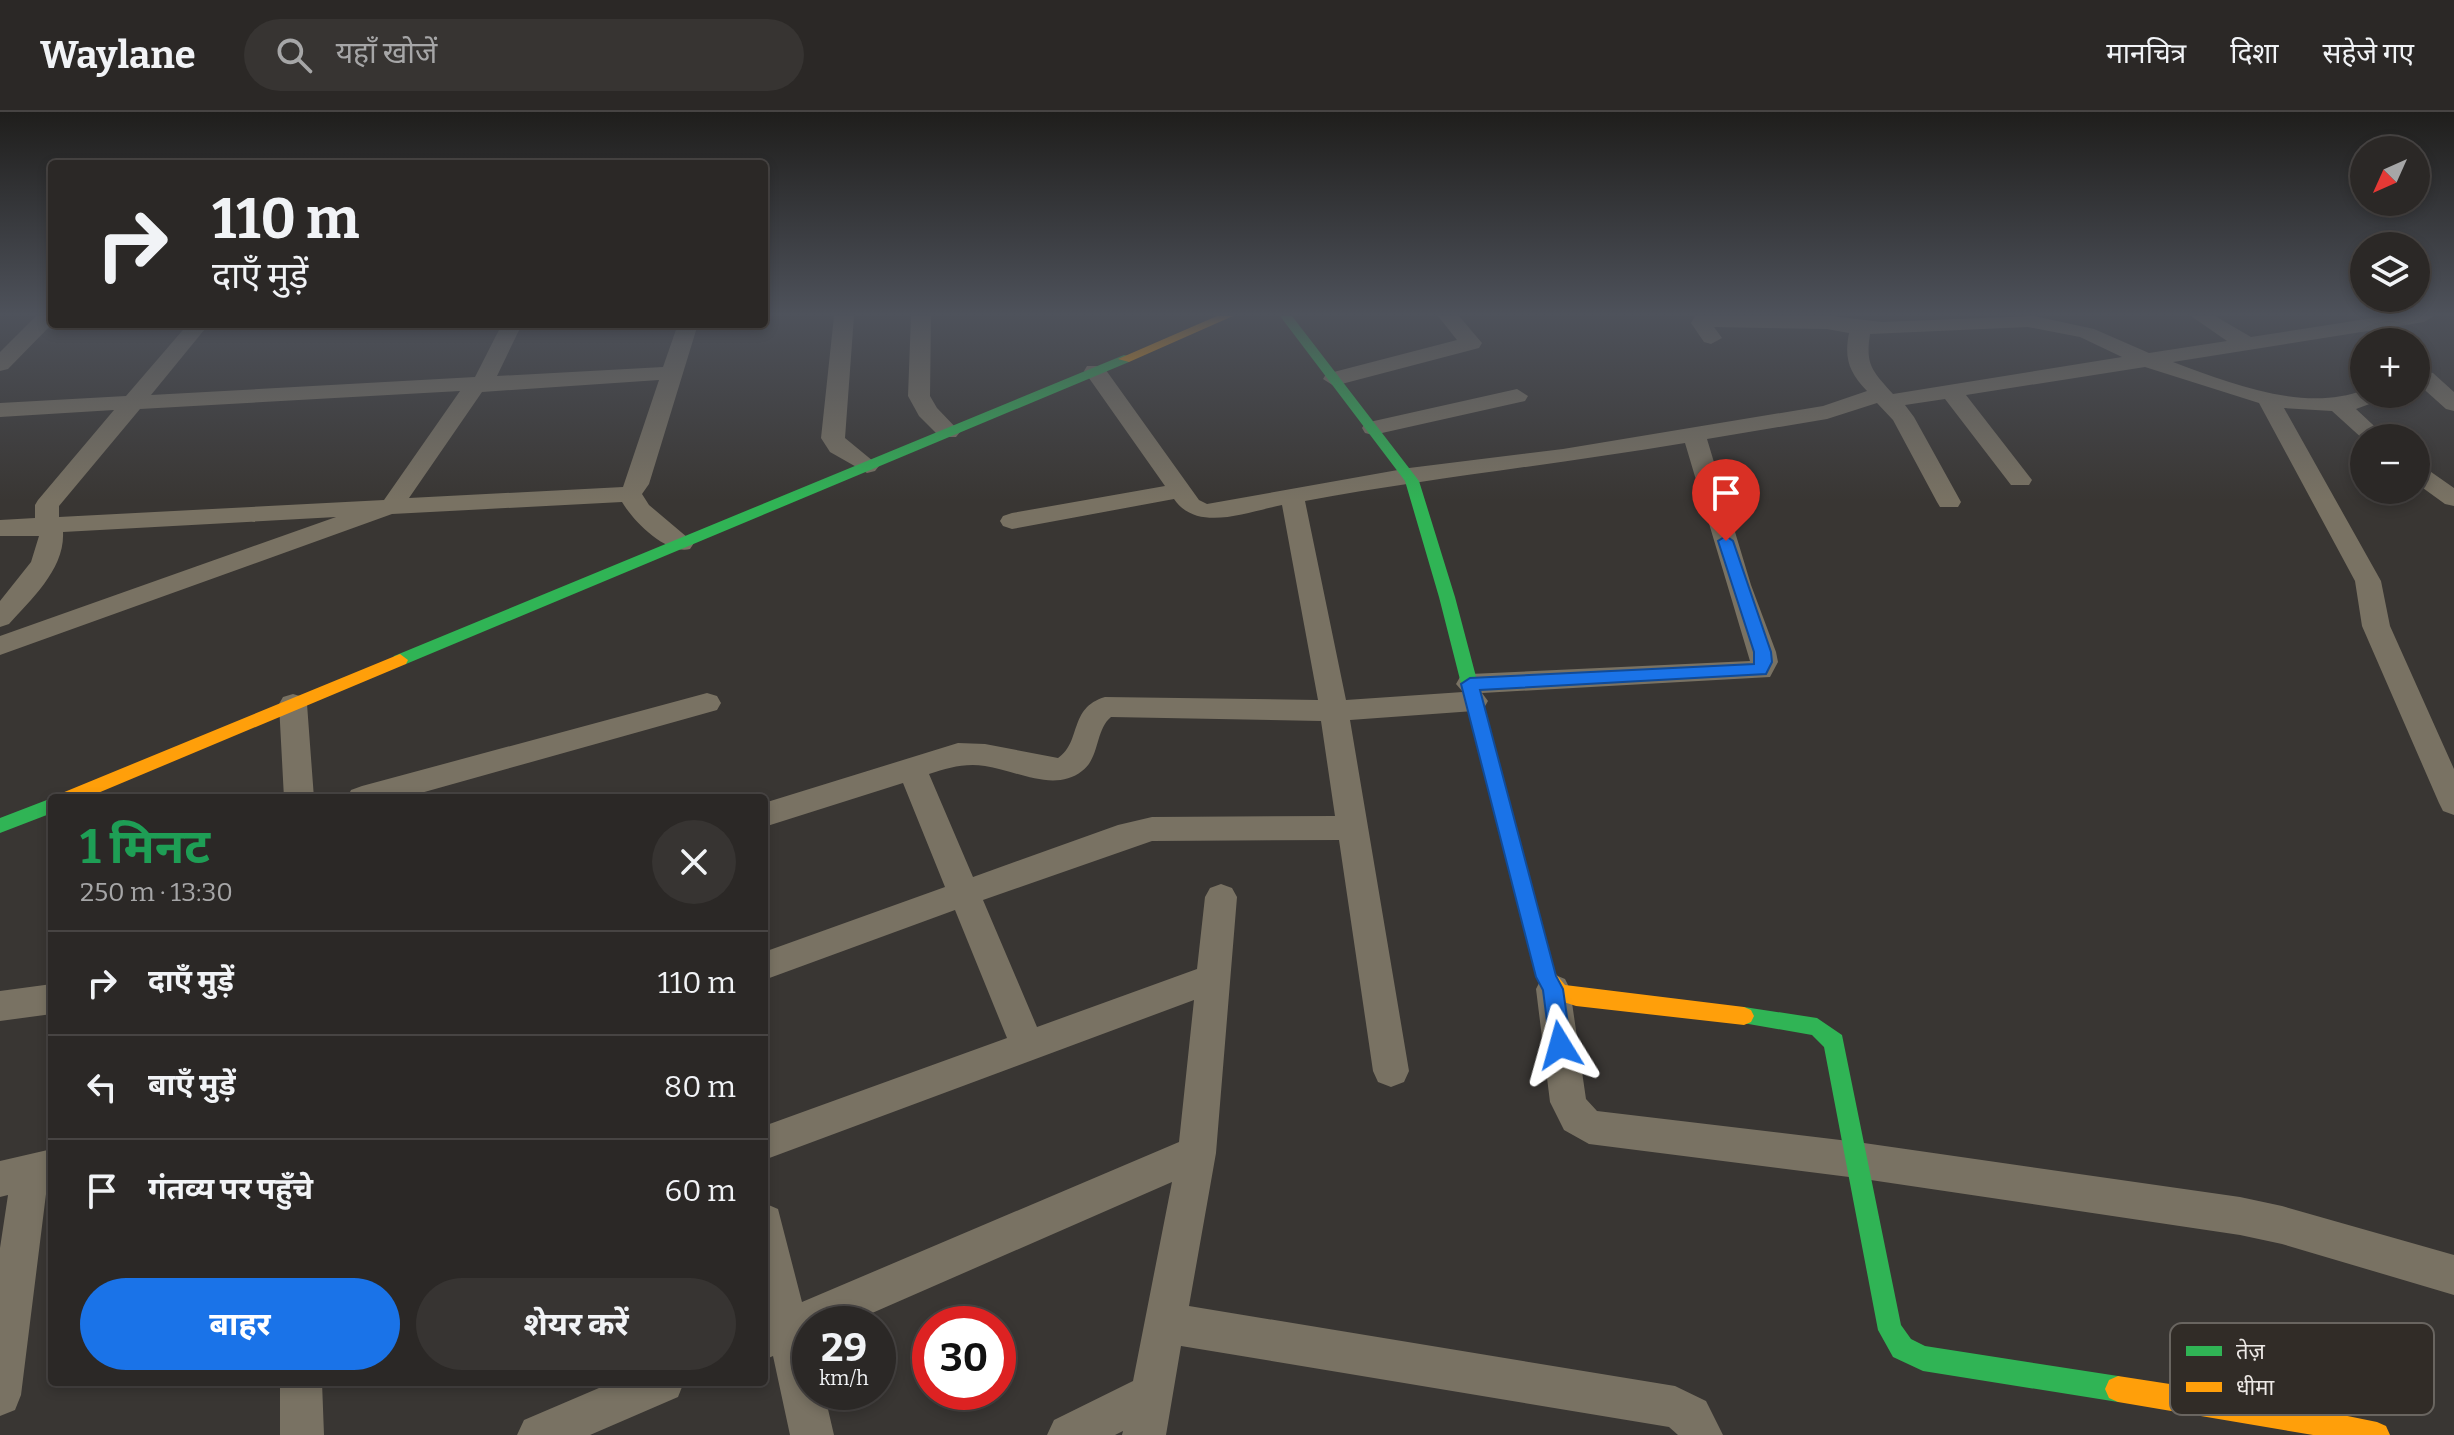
<!DOCTYPE html>
<html lang="hi">
<head>
<meta charset="utf-8">
<style>
  :root { --surface:#2b2826; --page:#373432; --text:#f1f3f6; --muted:#a6a6a7; --line:#474443; --accent:#1a73e8 }
  body { margin:0; font-family:Bitter,"Noto Sans Devanagari",serif; background:var(--page); color:var(--text); height:100vh; display:flex; flex-direction:column; font-size:30px; white-space:nowrap }
  * { box-sizing:border-box; margin:0 }
  p { font-size:26px; color:var(--muted) }
  .icon { flex:none; width:44px; height:44px; fill:none; stroke:currentColor; stroke-width:2; stroke-linecap:round; stroke-linejoin:round }
  .map { position:relative; flex:1; overflow:hidden }
  .side { position:absolute; left:48px; top:682px; width:720px; height:592px; display:flex; flex-direction:column; background:var(--surface); border-radius:8px; box-shadow:0 4px 12px #0003,0 0 0 2px var(--line) }
  .side>* { flex:none }
  .guide { position:absolute; left:48px; top:48px; width:720px; height:168px; border-radius:8px; box-shadow:0 4px 12px #0003,0 0 0 2px var(--line); background:#2b2826; color:var(--text); overflow:hidden }
  .needle { width:52px; rotate:225deg }
  .controls { position:absolute; left:2350px; top:24px; display:grid; gap:16px }
  .controls a { display:grid; place-items:center; width:80px; height:80px; border-radius:50%; background:var(--surface); box-shadow:0 4px 12px #0003,0 0 0 2px var(--line); font-size:40px }
  .speed { position:absolute; left:792px; top:1194px; display:flex; gap:16px; font-size:40px; font-weight:700; text-align:center }
  .speed>* { display:grid; place-content:center; width:104px; height:104px; border-radius:50%; background:var(--surface); box-shadow:0 4px 12px #0003,0 0 0 2px var(--line); line-height:1 }
  .speed small { font-size:20px; font-weight:400 }
  .speed .limit { border:12px solid #d22; background:#fff; color:#111 }
  .pin { position:absolute; display:grid; place-items:center; width:68px; height:68px; color:#fff; margin:-82px -34px; border-radius:50% 50% 50% 0; rotate:-45deg; box-shadow:0 0 8px #0007 }
  .pin .icon { rotate:45deg }
  .me { position:absolute; width:88px; margin:-44px; rotate:352deg; stroke-linejoin:round; filter:drop-shadow(0 0 6px #0008) }
  .turn { display:flex; align-items:center; gap:28px; height:168px; padding:0 32px; font-size:36px }
  .turn .icon { width:104px; height:104px; stroke-width:2.5 }
  .turn b { display:block; font-size:56px; line-height:68px }
  .round { display:grid; place-items:center; flex:none; width:84px; height:84px; border-radius:42px; background:var(--page) }
  .overview { display:flex; align-items:center; justify-content:space-between; height:136px; padding:0 32px }
  h1 { font-size:48px; font-weight:700; line-height:60px; color:#1e9e55 }
  .cta { display:flex; gap:16px; margin-top:auto; padding:16px 32px }
  .cta a { flex:1; height:92px; border-radius:48px; background:var(--accent); color:#fff; font-size:32px; font-weight:700; line-height:92px; text-align:center }
  .cta a+a { background:var(--page); color:var(--text) }
  ul { padding:0; list-style:none }
  li { display:flex; align-items:center; gap:24px; height:104px; padding:0 32px; border-top:2px solid var(--line) }
  li div { flex:1 }
  li b { display:block; font-size:30px }
  li em { font-style:normal }
  header { display:flex; align-items:center; gap:48px; box-sizing:border-box; height:112px; padding:0 40px; background:var(--surface); border-bottom:2px solid var(--line) }
  header strong { font-size:38px }
  nav { display:flex; gap:44px; margin-inline-start:auto; font-size:28px }
  .search { width:560px; height:72px; background:var(--page); display:flex; align-items:center; gap:20px; box-sizing:border-box; padding:0 28px; border-radius:44px; color:var(--muted); font-size:30px }
  .map>svg:first-child { display:block }
  .lines { fill:none; stroke-linecap:round; stroke-linejoin:round }
  .street { fill:#797263; fill-rule:evenodd }
  .fast { fill:#30b455; fill-rule:evenodd }
  .slow { fill:#ff9f0a; fill-rule:evenodd }
  .route { fill:#1a73e8; stroke:#114b97; stroke-width:2 }
  .key { fill:#312c27; stroke:#696560; stroke-width:2 }
  .key-label { font-size:22px; fill:#ede9e6 }
</style>
</head>
<body>
<header>
<strong>Waylane</strong>
<div class="search"><svg class="icon" aria-label="search" viewBox="0 0 24 24"><circle cx="10" cy="10" r="6"/><path d="M15 15l6 6"/></svg>यहाँ खोजें</div>
<nav><a>मानचित्र</a><a>दिशा</a><a>सहेजे गए</a></nav>
</header>
<div class="map">
<svg width="2454" height="1323" viewBox="0 0 2454 1323">
  <rect width="100%" height="100%" fill="#393633"/>
  <g class="lines">
    <path class="street" d="M 36,204 L 52,204 L 52,212 L 8,257 L 0,259 L 0,240 Z
      M 834,204 L 854,204 L 845,326 L 879,354 L 875,359 L 867,361 L 830,340 L 821,326 Z
      M 911,204 L 931,204 L 930,284 L 937,296 L 960,320 L 956,325 L 940,325 L 919,304 L 908,284 Z
      M 1438,204 L 1459,204 L 1482,231 L 1479,236 L 1334,274 L 1323,267 L 1326,262 L 1457,228 Z
      M 1695,204 L 1831,204 L 1882,210 L 2034,204 L 2094,217 L 2149,241 L 2227,229 L 2191,204 L 2215,204 L 2251,225 L 2386,204 L 2434,204 L 2424,210 L 2173,250 C 2230,271 2304,301 2364,278 L 2364,282 L 2386,282 L 2383,287 L 2356,297 L 2387,326 L 2364,328 L 2332,299 L 2284,296 L 2381,469 L 2390,514 L 2454,657 L 2454,703 L 2443,699 L 2439,691 L 2362,514 L 2355,469 L 2259,291 L 2145,255 L 1966,283 L 2032,368 L 2029,373 L 2011,373 L 1945,287 L 1905,293 L 1914,305 L 1961,390 L 1958,395 L 1940,395 L 1937,390 L 1893,308 L 1877,291 L 1827,307 L 1707,327 L 1751,473 L 1776,540 L 1778,550 L 1770,565 L 1482,581 L 1488,589 L 1484,596 L 1474,599 L 1350,608 L 1409,959 L 1404,970 L 1391,975 L 1378,970 L 1373,959 L 1339,728 L 1152,729 L 983,788 L 1037,915 L 1197,857 L 1205,785 L 1210,776 L 1221,772 L 1232,776 L 1237,785 L 1216,1041 L 1189,1194 L 1675,1274 L 1706,1289 L 1723,1323 L 1678,1323 L 1669,1315 L 1181,1234 L 1166,1323 L 1122,1323 L 1123,1319 L 1115,1323 L 1047,1323 L 1054,1308 L 1133,1269 L 1172,1070 L 847,1212 L 810,1212 L 810,1280 L 824,1280 L 834,1323 L 790,1323 L 773,1244 L 764,1248 L 764,1091 L 778,1097 L 802,1190 L 1179,1030 L 1194,888 L 764,1048 L 764,1014 L 1007,926 L 955,798 L 764,868 L 764,840 L 945,775 L 903,671 L 764,715 L 764,691 L 958,631 L 985,632 L 1058,646 C 1082,630 1068,596 1105,585 L 1318,588 L 1282,393 C 1247,400 1197,421 1174,387 L 1012,417 L 1003,414 L 1000,409 L 1003,404 L 1012,401 L 1165,374 L 1084,259 L 1087,254 L 1103,254 L 1199,388 L 1207,392 L 1409,356 L 1563,337 L 1823,294 L 1867,279 C 1849,260 1844,247 1849,221 L 1827,217 L 1714,215 L 1722,226 L 1711,232 L 1704,230 L 1691,211 ZM 2028,215 L 2080,225 L 2122,245 L 1893,282 C 1873,259 1865,254 1870,222 ZM 1685,331 L 1750,549 L 1470,562 L 1460,565 L 1456,572 L 1463,580 L 1346,588 L 1305,389 C 1431,366 1559,352 1685,331 ZM 1111,605 L 1321,609 L 1335,704 L 1152,705 L 1118,713 L 973,765 L 929,662 C 948,656 964,651 985,654 C 1015,658 1054,681 1082,659 C 1100,646 1095,618 1111,605 Z
      M 188,212 L 209,212 L 151,283 L 475,265 L 502,212 L 522,212 L 497,264 L 663,255 L 678,212 L 698,212 L 649,372 L 642,382 L 649,393 L 694,431 L 690,437 C 667,443 633,409 622,390 L 392,402 L 0,543 L 0,524 L 336,405 L 63,420 C 65,457 31,487 9,512 L 0,515 L 0,489 L 31,450 L 39,424 L 0,424 L 0,408 L 35,406 L 35,393 L 38,388 L 114,298 L 0,305 L 0,291 L 126,284 ZM 659,268 L 623,375 L 409,386 L 482,280 ZM 460,279 L 384,388 L 59,405 L 59,394 L 140,297 Z
      M 2425,259 L 2433,261 L 2454,280 L 2454,299 L 2446,297 L 2417,271 L 2417,261 Z
      M 1517,277 L 1528,284 L 1525,289 L 1373,323 L 1365,321 L 1362,316 L 1365,311 Z
      M 2416,353 L 2424,355 L 2454,376 L 2454,394 L 2445,392 L 2416,371 Z
      M 707,581 L 717,584 L 721,591 L 717,598 L 403,686 L 347,686 L 351,678 L 362,674 Z
      M 293,582 L 303,585 L 307,592 L 314,686 L 284,686 L 279,592 L 283,585 Z
      M 1553,862 L 1565,867 L 1570,877 L 1586,987 L 1597,999 L 1857,1030 L 2240,1085 L 2282,1094 L 2454,1143 L 2454,1183 L 2282,1132 L 2240,1123 L 1857,1066 L 1589,1032 L 1564,1018 L 1550,990 L 1536,877 L 1541,867 Z
      M 52,872 L 52,902 L 0,909 L 0,879 Z
      M 52,1037 L 52,1073 L 47,1074 L 21,1283 L 15,1298 L 0,1304 L 0,1136 L 8,1083 L 0,1085 L 0,1049 Z
      M 280,1270 L 322,1270 L 324,1323 L 280,1323 Z
      M 613,1270 L 684,1270 L 678,1285 L 590,1323 L 517,1323 L 524,1308 Z"/>
    <path class="fast" d="M 1280,204 L 1292,204 L 1419,369 L 1455,485 L 1513,705 L 1511,710 L 1497,710 L 1495,705 L 1439,485 L 1405,369 Z
      M 1124,243 L 1129,244 L 1129,250 L 406,552 L 394,552 L 392,548 L 394,544 Z
      M 52,686 L 52,701 L 0,721 L 0,706 Z
      M 1744,895 L 1817,906 L 1842,923 L 1901,1213 L 1911,1227 L 1925,1234 L 2118,1264 L 2127,1268 L 2131,1277 L 2127,1286 L 2118,1290 L 1923,1259 L 1893,1245 L 1878,1218 L 1824,935 L 1812,923 L 1737,910 L 1734,904 L 1737,898 Z"/>
    <path class="slow" d="M 1217,204 L 1233,204 L 1129,250 L 1118,247 Z
      M 400,542 L 408,548 L 406,552 L 86,686 L 59,686 L 62,681 Z
      M 1504,698 L 1511,700 L 1513,705 L 1555,861 L 1565,873 L 1744,895 L 1751,898 L 1754,904 L 1751,910 L 1744,913 L 1576,894 L 1551,886 L 1536,865 L 1495,705 L 1497,700 Z
      M 2118,1264 L 2254,1285 L 2377,1310 L 2386,1314 L 2390,1323 L 2313,1323 L 2118,1290 L 2109,1286 L 2105,1277 L 2109,1268 Z"/>
  </g>
  <linearGradient id="sky" x2="0" y2="1"><stop stop-color="#1f1e1c"/><stop offset="0.52" stop-color="#4e525b"/><stop offset="1" stop-color="#4e525b" stop-opacity="0"/></linearGradient>
  <rect width="2454" height="389" fill="url(#sky)"/>
  <path class="route" d="M 1726,424 L 1733,429 L 1771,540 L 1772,550 L 1766,562 L 1480,578 L 1556,864 L 1563,877 L 1571,933 L 1568,940 L 1560,943 L 1553,940 L 1550,933 L 1543,878 L 1536,865 L 1461,572 L 1470,566 L 1754,552 L 1754,540 L 1718,429 Z"/>
  <rect x="2170" y="1211" width="264" height="92" rx="12" class="key"/>
  <rect x="2186" y="1234" width="36" height="10" fill="#30b455"/>
  <rect x="2186" y="1270" width="36" height="10" fill="#ff9f0a"/>
  <g class="key-label">
    <text x="2236" y="1247">तेज़</text>
    <text x="2236" y="1283">धीमा</text>
  </g>
</svg>
<div class="controls">
<a><svg class="needle" viewBox="-14 -14 28 28"><path d="M0-13l5 13h-10z" fill="#e53935"/><path d="M0 13l5-13h-10z" fill="#a6a6a7"/></svg></a>
<a><svg class="icon" aria-label="layers" viewBox="0 0 24 24"><path d="M12 4l9 5-9 5-9-5zM3 14l9 5 9-5"/></svg></a>
<a>+</a>
<a>−</a>
</div>
<div class="speed"><div>29<small>km/h</small></div><div class="limit">30</div></div>
<div class="pin" style="left:1726px;top:429px;background:#d93025"><svg class="icon" aria-label="arrive" viewBox="0 0 24 24"><path d="M6 21V4h12l-3 4 3 4H6"/></svg></div>
<svg class="me" style="left:1560px;top:933px" viewBox="-20 -20 40 40"><path d="M0-17L14 15 0 8-14 15z" fill="#1a73e8" stroke="#fff" stroke-width="4"/></svg>
<div class="guide">
<div class="turn"><svg class="icon" aria-label="right" viewBox="0 0 24 24"><path d="M7 20v-9h11M14 6l5 5-5 5"/></svg><div><b>110 m</b>दाएँ मुड़ें</div></div>
</div>
<section class="side">
<div class="overview"><div><h1>1 मिनट</h1><p>250 m · 13:30</p></div><a class="round"><svg class="icon" aria-label="close" viewBox="0 0 24 24"><path d="M6 6l12 12M18 6L6 18"/></svg></a></div>
<ul>
<li><svg class="icon" aria-label="right" viewBox="0 0 24 24"><path d="M7 20v-9h11M14 6l5 5-5 5"/></svg><div><b>दाएँ मुड़ें</b></div><em>110 m</em></li>
<li><svg class="icon" aria-label="left" viewBox="0 0 24 24"><path d="M17 20v-9H6M10 6l-5 5 5 5"/></svg><div><b>बाएँ मुड़ें</b></div><em>80 m</em></li>
<li><svg class="icon" aria-label="arrive" viewBox="0 0 24 24"><path d="M6 21V4h12l-3 4 3 4H6"/></svg><div><b>गंतव्य पर पहुँचे</b></div><em>60 m</em></li>
</ul>
<div class="cta"><a>बाहर</a><a>शेयर करें</a></div>
</section>
</div>
</body>
</html>
